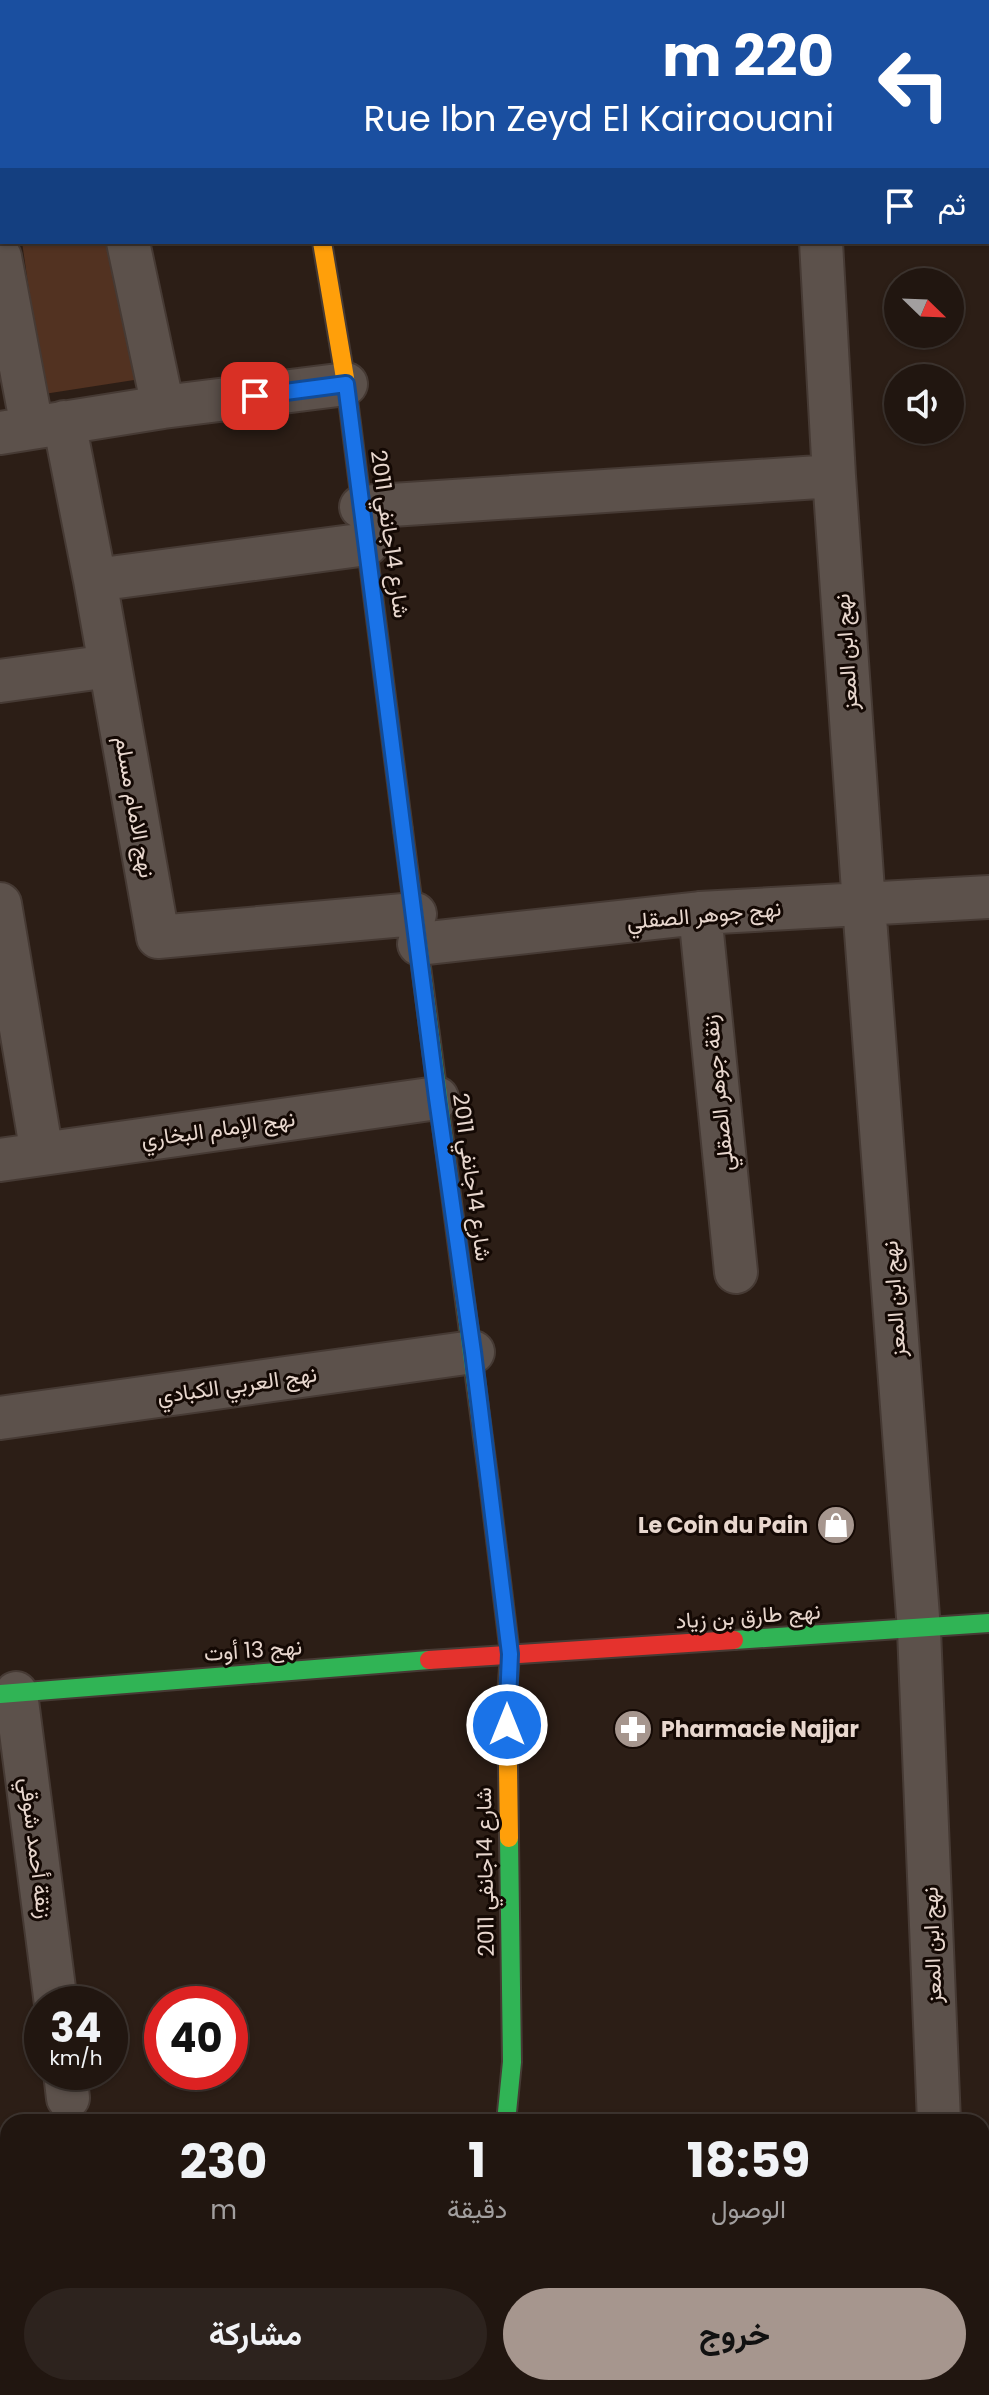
<!DOCTYPE html>
<html lang="ar">
<head>
<meta charset="utf-8">
<style>
  :root { --surface:#211610; --page:#2d231e; --text:#f1f3f6; --muted:#a29f9f; --line:#3e3530; --accent:#a6968e }
  body { margin:0; font-family:Poppins,Vazirmatn,sans-serif; background:var(--page); color:var(--text); direction:rtl; height:100vh; display:flex; flex-direction:column; font-size:30px; white-space:nowrap }
  * { box-sizing:border-box; margin:0 }
  p { font-size:26px; color:var(--muted) }
  .icon { flex:none; width:44px; height:44px; fill:none; stroke:currentColor; stroke-width:2; stroke-linecap:round; stroke-linejoin:round }
  .map { position:relative; flex:1; overflow:hidden; direction:ltr }
  .panel { position:absolute; left:0px; top:2114px; width:990px; height:282px; display:flex; flex-direction:column; background:var(--surface); border-radius:24px 24px 0 0; box-shadow:0 2px 6px #0004,0 0 0 2px var(--line); direction:rtl }
  .panel>* { flex:none }
  .hud { position:absolute; left:0px; top:0px; width:990px; height:244px; box-shadow:0 2px 6px #0004,0 0 0 2px var(--line); direction:rtl; background:#1a4fa0; color:#fff; overflow:hidden }
  .needle { width:52px; rotate:113deg }
  .tools { position:absolute; left:884px; top:268px; display:grid; gap:16px }
  .tools a { display:grid; place-items:center; width:80px; height:80px; border-radius:50%; background:var(--surface); box-shadow:0 2px 6px #0004,0 0 0 2px var(--line); font-size:40px }
  .speed { position:absolute; left:24px; top:1986px; display:flex; gap:16px; font-size:40px; font-weight:700; text-align:center }
  .speed>* { display:grid; place-content:center; width:104px; height:104px; border-radius:50%; background:var(--surface); box-shadow:0 2px 6px #0004,0 0 0 2px var(--line); line-height:1 }
  .speed small { font-size:20px; font-weight:400 }
  .speed .limit { border:12px solid #d22; background:#fff; color:#111 }
  .pin { position:absolute; display:grid; place-items:center; width:68px; height:68px; color:#fff; margin:-34px; border-radius:16px; box-shadow:0 4px 12px #0006 }
  .me { position:absolute; width:88px; margin:-44px; rotate:0deg; stroke-linejoin:round; filter:drop-shadow(0 0 6px #0008) }
  .turn { display:flex; align-items:center; gap:28px; height:168px; padding:0 24px; font-size:36px }
  .turn .icon { width:104px; height:104px; stroke-width:2.5 }
  .turn b { display:block; font-size:56px; line-height:68px }
  .then { display:flex; align-items:center; height:76px; padding:0 24px; background:#0003; gap:16px; font-size:30px }
  .eta { display:flex; justify-content:space-evenly; align-items:center; height:136px; text-align:center }
  .eta b { font-size:48px; font-weight:700; line-height:56px }
  .action { display:flex; gap:16px; margin-top:auto; padding:16px 24px }
  .action a { flex:1; height:92px; border-radius:48px; background:var(--accent); color:#111; font-size:32px; font-weight:700; line-height:92px; text-align:center }
  .action a+a { background:var(--page); color:var(--text) }
  .map>svg:first-child { display:block }
  .green { fill:#523221 }
  .lines { fill:none; stroke-linecap:round; stroke-linejoin:round }
  .street-casing { stroke:#463a34; stroke-width:46 }
  .fast-casing { stroke:#463a34; stroke-width:22 }
  .slow-casing { stroke:#463a34; stroke-width:22 }
  .jam-casing { stroke:#463a34; stroke-width:22 }
  .street { stroke:#5c514b; stroke-width:42 }
  .fast { stroke:#30b455; stroke-width:18 }
  .slow { stroke:#ff9f0a; stroke-width:18 }
  .jam { stroke:#e5322d; stroke-width:18 }
  .route-casing { stroke:#114b97; stroke-width:20 }
  .route { stroke:#1a73e8; stroke-width:14 }
  .labels { text-anchor:middle; dominant-baseline:central; stroke-width:6; stroke-linejoin:round; paint-order:stroke }
  .street-label { font-size:22px; fill:#e8d7ce; stroke:#140904 }
  .poi-label { font-size:22px; font-weight:bold; fill:#e8d7ce; stroke:#140904; text-anchor:end }
</style>
</head>
<body>
<div class="map">
<svg width="989" height="2395" viewBox="0 0 989 2395">
  <rect width="100%" height="100%" fill="#2c1e16"/>
  <path class="green" d="M 22,242 L 127,242 L 147,378 L 44,394 Z"/>
  <g class="lines">
    <defs>
      <path id="street" d="M 808,0 L 822,2
        M 988,25 L 989,25
        M 0,112 L 2,112
        M 128,242 L 163,407
        M 821,242 L 834,476 L 864,905 L 919,1630 L 939,2122
        M 0,257 L 32,427
        M 64,422 L 95,580 L 158,937 L 415,914
        M 0,433 L 163,407 L 346,384
        M 361,507 L 834,476
        M 95,580 L 367,544
        M 0,681 L 110,666
        M 0,904 L 42,1154
        M 700,913 L 736,1272
        M 419,944 L 700,913 L 989,897
        M 0,1160 L 437,1098
        M 0,1418 L 473,1352
        M 16,1693 L 56,2004
        M 65,2072 L 68,2098
        M 982,2173 L 989,2174
        M 681,2388 L 688,2395"/>
      <path id="fast" d="M 403,830 L 489,1483
        M 734,1640 L 989,1623
        M 0,1694 L 429,1660
        M 506,2122 L 512,2062 L 509,1838"/>
      <path id="slow" d="M 322,242 L 346,384 L 403,830
        M 489,1483 L 510,1654 L 507,1695 L 509,1838"/>
      <path id="jam" d="M 283,0 L 283,2
        M 429,1660 L 734,1640
        M 473,2395 L 474,2388"/>
    </defs>
    <use href="#street" class="street-casing"/>
    <use href="#fast" class="fast-casing"/>
    <use href="#slow" class="slow-casing"/>
    <use href="#jam" class="jam-casing"/>
    <use href="#street" class="street"/>
    <use href="#fast" class="fast"/>
    <use href="#slow" class="slow"/>
    <use href="#jam" class="jam"/>
  </g>
  <g class="lines">
    <defs>
      <path id="route" d="M 255,396 L 346,384 L 437,1098 L 473,1352 L 510,1654 L 507,1725"/>
    </defs>
    <use href="#route" class="route-casing"/>
    <use href="#route" class="route"/>
  </g>
  <defs>
    <symbol id="shop-disc" viewBox="-11 -11 22 22"><circle r="9.5" fill="#a6968e" stroke="#140904"/><path d="M-5-2.5h2.3a2.7 3.5 0 0 1 5.4 0H5L5.5 6h-11ZM-1.5-2.5h3a1.5 2.3 0 0 0-3 0Z" fill="#fff"/></symbol>
    <symbol id="pharmacy-disc" viewBox="-11 -11 22 22"><circle r="9.5" fill="#a6968e" stroke="#140904"/><path d="M-2-6h4v4h4v4h-4v4h-4v-4h-4v-4h4Z" fill="#fff"/></symbol>
  </defs>
  <g fill-rule="evenodd">
    <use href="#shop-disc" x="814" y="1503" width="44" height="44"/>
    <use href="#pharmacy-disc" x="611" y="1707" width="44" height="44"/>
  </g>
  <g class="labels">
    <g class="street-label">
      <text transform="translate(390 534) rotate(82)">شارع 14جانفي 2011</text>
      <text transform="translate(846 652) rotate(-94)">نهج ابن المعز</text>
      <text transform="translate(135 807) rotate(80)">نهج الامام مسلم</text>
      <text transform="translate(704 915) rotate(-5)">نهج جوهر الصقلي</text>
      <text transform="translate(718 1093) rotate(-96)">زنقة جوهر الصقلي</text>
      <text transform="translate(218 1129) rotate(-8)">نهج الإمام البخاري</text>
      <text transform="translate(472 1177) rotate(82)">شارع 14جانفي 2011</text>
      <text transform="translate(894 1299) rotate(-94)">نهج ابن المعز</text>
      <text transform="translate(237 1385) rotate(-8)">نهج العربي الكبادي</text>
      <text transform="translate(748 1616) rotate(-4)">نهج طارق بن زياد</text>
      <text transform="translate(253 1650) rotate(-4)">نهج 13 أوت</text>
      <text transform="translate(36 1848) rotate(83)">زنقة أحمد شوقي</text>
      <text transform="translate(485 1872) rotate(-91)">شارع 14جانفي 2011</text>
      <text transform="translate(932 1945) rotate(-92)">نهج ابن المعز</text>
    </g>
    <g class="poi-label">
      <text x="808" y="1525">Le Coin du Pain</text>
      <text x="661" y="1729" text-anchor="start">Pharmacie Najjar</text>
    </g>
  </g>
</svg>
<div class="tools">
<a><svg class="needle" viewBox="-14 -14 28 28"><path d="M0-13l5 13h-10z" fill="#e53935"/><path d="M0 13l5-13h-10z" fill="#a29f9f"/></svg></a>
<a><svg class="icon" aria-label="sound" viewBox="0 0 24 24"><path d="M4 9h4l5-4v14l-5-4H4zM17 9q2 3 0 6"/></svg></a>
</div>
<div class="speed"><div>34<small>km/h</small></div><div class="limit">40</div></div>
<div class="pin" style="left:255px;top:396px;background:#d93025"><svg class="icon" aria-label="arrive" viewBox="0 0 24 24"><path d="M6 21V4h12l-3 4 3 4H6"/></svg></div>
<svg class="me" style="left:507px;top:1725px" viewBox="-20 -20 40 40"><circle r="17" fill="#1a73e8" stroke="#fff" stroke-width="3"/><path d="M0-11L8 9 0 5-8 9z" fill="#fff"/></svg>
<div class="hud">
<div class="turn"><svg class="icon" aria-label="left" viewBox="0 0 24 24"><path d="M17 20v-9H6M10 6l-5 5 5 5"/></svg><div><b>220 m</b>Rue Ibn Zeyd El Kairaouani</div></div>
<div class="then">ثم<svg class="icon" aria-label="arrive" viewBox="0 0 24 24"><path d="M6 21V4h12l-3 4 3 4H6"/></svg></div>
</div>
<section class="panel">
<div class="eta">
<div><b>18:59</b><p>الوصول</p></div>
<div><b>1</b><p>دقيقة</p></div>
<div><b>230</b><p>m</p></div>
</div>
<div class="action"><a>خروج</a><a>مشاركة</a></div>
</section>
</div>
</body>
</html>
